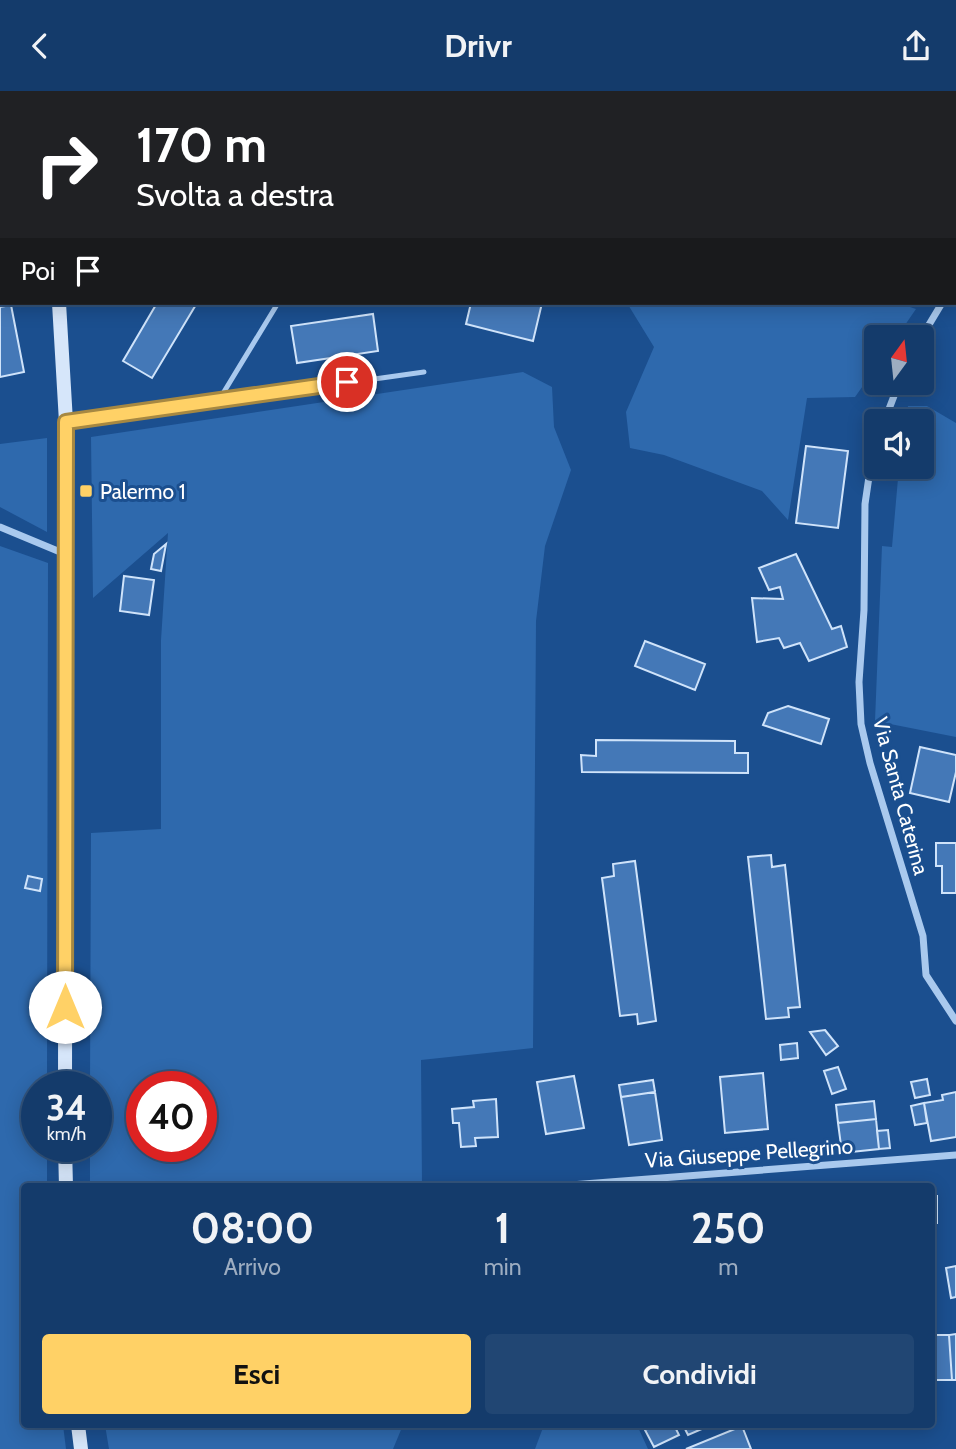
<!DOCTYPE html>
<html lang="it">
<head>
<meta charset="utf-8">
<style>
  :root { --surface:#143b6b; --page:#214673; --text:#f1f3f6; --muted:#9dadc1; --line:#33557e; --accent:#ffd166 }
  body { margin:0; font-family:Cabin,sans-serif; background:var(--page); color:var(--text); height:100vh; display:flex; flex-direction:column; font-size:26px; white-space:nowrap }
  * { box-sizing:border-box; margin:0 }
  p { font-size:23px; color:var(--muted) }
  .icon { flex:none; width:38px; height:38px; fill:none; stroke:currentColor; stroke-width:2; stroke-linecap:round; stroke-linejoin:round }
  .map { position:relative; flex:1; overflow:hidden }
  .side { position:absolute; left:21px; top:1092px; width:914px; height:245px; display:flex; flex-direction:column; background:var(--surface); border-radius:7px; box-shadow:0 4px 18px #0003,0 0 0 2px var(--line) }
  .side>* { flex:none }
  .top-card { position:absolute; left:0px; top:0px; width:957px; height:214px; box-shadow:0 4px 18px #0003,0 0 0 2px var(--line); background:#202124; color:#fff; overflow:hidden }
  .needle { width:46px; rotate:15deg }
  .tools { position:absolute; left:864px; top:234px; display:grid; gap:14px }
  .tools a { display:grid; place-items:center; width:70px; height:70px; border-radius:7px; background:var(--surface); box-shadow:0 4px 18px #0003,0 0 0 2px var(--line); font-size:35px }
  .speed { position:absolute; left:21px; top:980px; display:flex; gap:14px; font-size:35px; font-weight:700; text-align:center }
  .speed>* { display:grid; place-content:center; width:91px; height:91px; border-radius:50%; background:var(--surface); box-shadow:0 4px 18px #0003,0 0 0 2px var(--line); line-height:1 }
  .speed small { font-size:18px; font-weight:400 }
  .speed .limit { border:10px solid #d22; background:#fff; color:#111 }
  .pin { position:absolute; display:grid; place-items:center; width:60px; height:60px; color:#fff; margin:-30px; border:4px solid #fff; border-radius:50%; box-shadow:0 2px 7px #0007 }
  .me { position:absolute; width:77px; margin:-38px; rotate:0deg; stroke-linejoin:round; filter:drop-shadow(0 0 5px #0008) }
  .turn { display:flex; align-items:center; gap:24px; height:147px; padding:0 21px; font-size:32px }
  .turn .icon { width:91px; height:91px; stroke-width:2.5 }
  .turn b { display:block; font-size:49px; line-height:60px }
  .then { display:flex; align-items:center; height:66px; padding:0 21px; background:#0003; gap:14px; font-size:26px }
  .eta { display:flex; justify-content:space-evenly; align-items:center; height:119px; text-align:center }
  .eta b { font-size:42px; font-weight:800; line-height:49px }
  .action { display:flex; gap:14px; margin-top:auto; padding:14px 21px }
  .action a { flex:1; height:80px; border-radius:7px; background:var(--accent); color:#111; font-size:28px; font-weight:800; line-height:80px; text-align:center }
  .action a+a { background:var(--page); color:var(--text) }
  header { display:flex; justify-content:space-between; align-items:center; height:91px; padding:0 21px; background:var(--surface); font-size:32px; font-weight:800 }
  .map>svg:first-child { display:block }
  .green { fill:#2e69ad; fill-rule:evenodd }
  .building { fill:#4478b7; stroke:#cfe3fa; stroke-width:2 }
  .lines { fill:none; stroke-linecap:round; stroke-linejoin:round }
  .lane { stroke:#a9c9ee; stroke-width:5 }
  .street { stroke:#a9c9ee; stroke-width:7 }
  .secondary { stroke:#d6e6fa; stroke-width:14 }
  .route-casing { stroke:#a68842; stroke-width:18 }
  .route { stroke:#ffd166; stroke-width:12 }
  .poi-dot { fill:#ffd166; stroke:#1b4f8f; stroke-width:2.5 }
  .labels { text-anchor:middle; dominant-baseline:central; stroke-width:6; stroke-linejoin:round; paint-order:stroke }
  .poi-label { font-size:21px; fill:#fff; stroke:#1b4f8f; text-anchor:start }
  .street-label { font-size:21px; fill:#fff; stroke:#1b4f8f }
</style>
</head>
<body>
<header><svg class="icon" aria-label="back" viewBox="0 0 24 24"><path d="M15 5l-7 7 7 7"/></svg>Drivr<svg class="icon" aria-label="share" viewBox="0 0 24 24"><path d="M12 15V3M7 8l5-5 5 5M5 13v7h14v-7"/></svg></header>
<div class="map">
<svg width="956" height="1358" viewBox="0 0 956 1358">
  <rect width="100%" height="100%" fill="#1b4f8f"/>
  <path class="green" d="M 444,0 L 892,0 L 892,2 L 446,2 Z
    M 627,212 L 898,212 L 916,218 L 896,247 L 877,247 L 877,275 L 855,306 L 807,307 L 788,429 L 762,400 L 664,364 L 630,357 L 626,321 L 654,256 Z
    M 523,281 L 552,296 L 554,336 L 571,379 L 545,455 L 536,530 L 533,957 L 421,969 L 422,1095 L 90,1095 L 90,1055 L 96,1055 L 96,996 L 90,996 L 91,742 L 161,738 L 161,549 L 168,442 L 93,507 L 91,346 ZM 142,996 L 201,996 L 201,1055 L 142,1055 Z
    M 908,315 L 927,315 L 956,332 L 956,646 L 875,630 L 882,455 L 892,456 L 899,376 L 922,376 L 922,331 L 906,331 Z
    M 47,347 L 47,441 L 0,416 L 0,353 Z
    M 0,455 L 48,472 L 47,996 L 37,996 L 37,1055 L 47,1055 L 47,1095 L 24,1096 L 24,1334 L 63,1334 L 66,1358 L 0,1358 Z
    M 105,1334 L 403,1334 L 393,1358 L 109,1358 Z
    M 544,1334 L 637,1334 L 648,1358 L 535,1358 Z"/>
  <path class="building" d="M 157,212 L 197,212 L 152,287 L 123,270 Z
    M 471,212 L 542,212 L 533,250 L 466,233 Z
    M 11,214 L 24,281 L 0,286 L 0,216 Z
    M 373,223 L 378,260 L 297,272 L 291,235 Z
    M 806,355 L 848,360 L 838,437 L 796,432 Z
    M 166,453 L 161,480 L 151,478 L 154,463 Z
    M 796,463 L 832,538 L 841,535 L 847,556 L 809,570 L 800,552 L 784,557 L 779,547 L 757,551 L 752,507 L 783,508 L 780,496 L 769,499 L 759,477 Z
    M 124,485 L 154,489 L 149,524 L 120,520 Z
    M 645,550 L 705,573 L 695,599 L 635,575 Z
    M 788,615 L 829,628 L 821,653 L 763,634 L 768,622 Z
    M 596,649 L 735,650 L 735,662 L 748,662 L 748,682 L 582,681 L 581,664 L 596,665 Z
    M 920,656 L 956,664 L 956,681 L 949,711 L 910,702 Z
    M 936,752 L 956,752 L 956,802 L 942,802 L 942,775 L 936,775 Z
    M 771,764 L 772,776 L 785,774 L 800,916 L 788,917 L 789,926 L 766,928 L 748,766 Z
    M 635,770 L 656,930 L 638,933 L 637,923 L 620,925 L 602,787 L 614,785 L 613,773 Z
    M 28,785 L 42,788 L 40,800 L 25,797 Z
    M 825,939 L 838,955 L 826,964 L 810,941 Z
    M 797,952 L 798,967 L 781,969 L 780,954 Z
    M 838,976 L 846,998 L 832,1003 L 824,980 Z
    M 763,982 L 768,1038 L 725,1042 L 720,986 Z
    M 574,985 L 584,1037 L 546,1043 L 537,991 Z
    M 927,988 L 930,1004 L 915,1007 L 911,991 Z
    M 653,989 L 655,1001 L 621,1006 L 619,994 Z
    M 655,1001 L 662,1049 L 629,1054 L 621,1006 Z
    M 956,1001 L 956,1046 L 931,1050 L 924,1012 L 943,1009 L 942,1004 Z
    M 496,1008 L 498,1046 L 475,1047 L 476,1055 L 461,1056 L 459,1032 L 453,1032 L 452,1018 L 474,1016 L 473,1010 Z
    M 874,1010 L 876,1028 L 838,1032 L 836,1014 Z
    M 924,1012 L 927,1032 L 915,1034 L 911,1015 Z
    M 876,1028 L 879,1058 L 842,1062 L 838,1032 Z
    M 888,1039 L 890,1057 L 879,1058 L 877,1040 Z
    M 931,1105 L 937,1105 L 937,1132 L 931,1132 Z
    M 956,1175 L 956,1206 L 951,1207 L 946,1177 Z
    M 956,1243 L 956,1289 L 952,1289 L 949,1244 Z
    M 931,1244 L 949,1244 L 952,1289 L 936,1289 L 936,1300 L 931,1300 Z
    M 656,1334 L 674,1334 L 679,1344 L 654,1356 L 645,1339 Z
    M 683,1334 L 711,1334 L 688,1344 Z
    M 742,1335 L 751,1358 L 686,1358 Z"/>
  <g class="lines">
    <path class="lane" d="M 403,2 L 404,0
      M 0,125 L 2,125
      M 219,309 L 278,212
      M 69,331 L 424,281"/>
    <path class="street" d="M 956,193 L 956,192
      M 921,247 L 942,212
      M 884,331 L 899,292
      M 877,352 L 871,372 L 865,413 L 864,519 L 859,591 L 861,633 L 870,672 L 923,845 L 926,884 L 956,930
      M 0,436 L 65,463
      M 545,1096 L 956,1064"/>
    <path class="secondary" d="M 18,0 L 19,2
      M 59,212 L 66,331 L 65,996
      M 65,1055 L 66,1096
      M 78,1334 L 81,1358"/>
  </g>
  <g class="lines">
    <defs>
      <path id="route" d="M 65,916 L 66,331 L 347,291"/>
    </defs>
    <use href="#route" class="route-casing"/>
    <use href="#route" class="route"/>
  </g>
  <rect class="poi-dot" x="79" y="393" width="14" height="14" rx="3.5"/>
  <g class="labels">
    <g class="poi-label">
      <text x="100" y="400">Palermo 1</text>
    </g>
    <g class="street-label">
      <text transform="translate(901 705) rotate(75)">Via Santa Caterina</text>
      <text transform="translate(749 1062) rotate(-4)">Via Giuseppe Pellegrino</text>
    </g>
  </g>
</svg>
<div class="tools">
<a><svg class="needle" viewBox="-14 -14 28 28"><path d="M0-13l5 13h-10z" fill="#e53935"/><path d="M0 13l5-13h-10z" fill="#9dadc1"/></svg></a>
<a><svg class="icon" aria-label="sound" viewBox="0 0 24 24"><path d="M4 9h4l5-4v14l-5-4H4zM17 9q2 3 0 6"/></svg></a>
</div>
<div class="speed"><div>34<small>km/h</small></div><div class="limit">40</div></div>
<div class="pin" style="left:347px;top:291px;background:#d93025"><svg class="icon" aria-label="arrive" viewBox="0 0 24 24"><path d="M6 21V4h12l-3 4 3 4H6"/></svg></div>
<svg class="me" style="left:65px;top:916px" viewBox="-20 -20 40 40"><circle r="19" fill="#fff"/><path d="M0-13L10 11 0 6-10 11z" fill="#ffd166"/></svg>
<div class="top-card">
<div class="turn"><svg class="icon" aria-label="right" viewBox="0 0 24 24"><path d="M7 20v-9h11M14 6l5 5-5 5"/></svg><div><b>170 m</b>Svolta a destra</div></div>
<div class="then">Poi<svg class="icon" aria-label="arrive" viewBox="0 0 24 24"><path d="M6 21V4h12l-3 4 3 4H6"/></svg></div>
</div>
<section class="side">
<div class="eta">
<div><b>08:00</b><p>Arrivo</p></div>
<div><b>1</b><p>min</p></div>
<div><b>250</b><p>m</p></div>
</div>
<div class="action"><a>Esci</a><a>Condividi</a></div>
</section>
</div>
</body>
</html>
